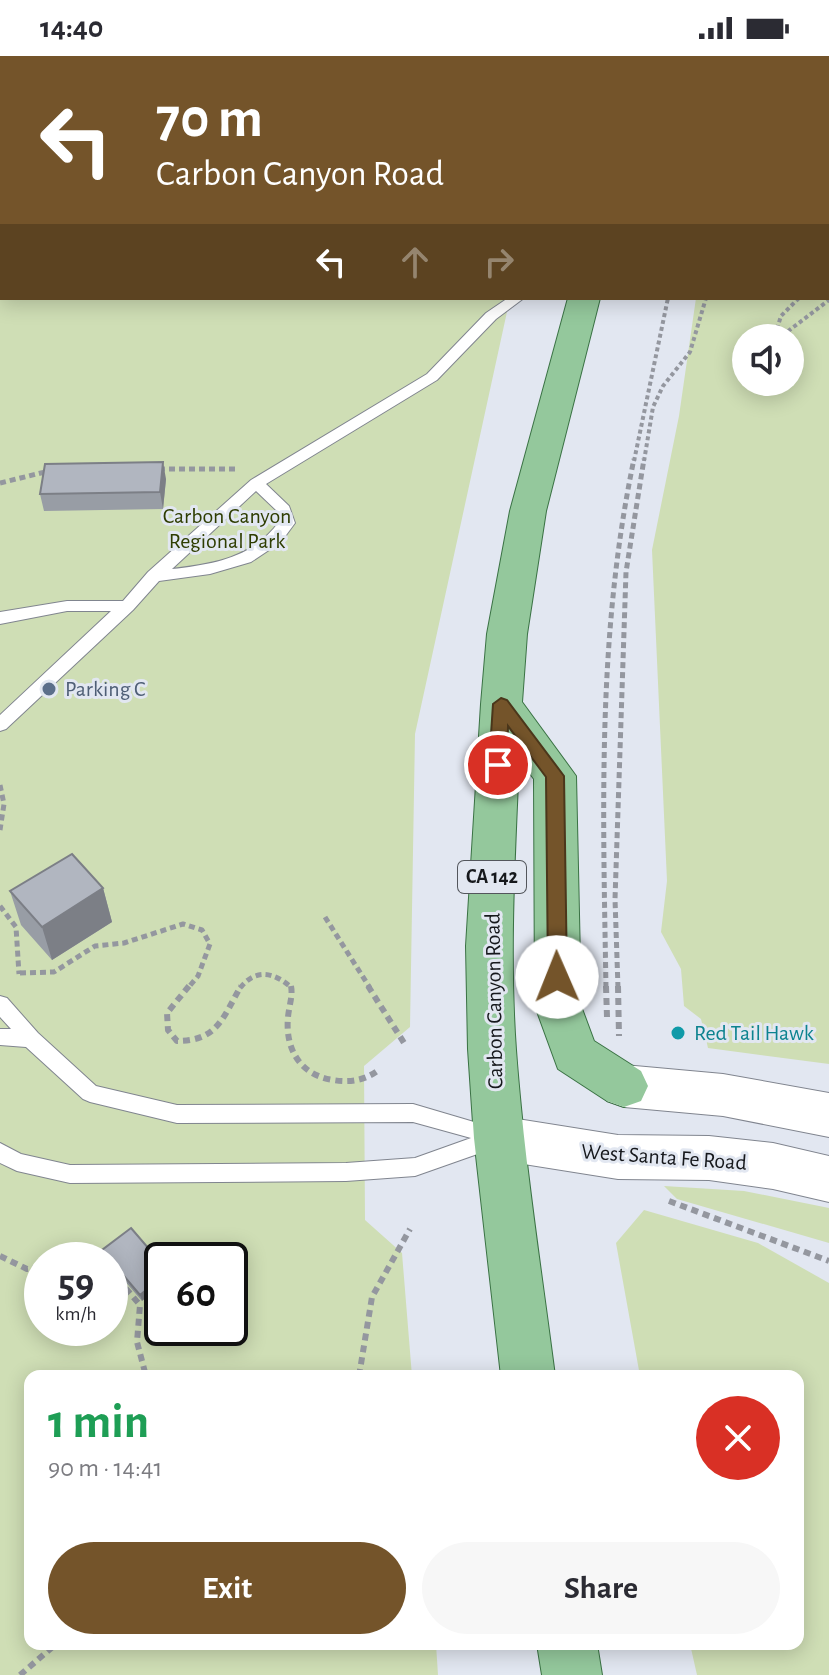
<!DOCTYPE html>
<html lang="en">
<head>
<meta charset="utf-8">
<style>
  :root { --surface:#fff; --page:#f7f7f7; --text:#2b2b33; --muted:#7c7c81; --accent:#74542a }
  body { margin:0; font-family:"Alegreya Sans",sans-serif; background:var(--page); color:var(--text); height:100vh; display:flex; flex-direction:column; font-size:30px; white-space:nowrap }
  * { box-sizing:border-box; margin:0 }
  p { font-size:26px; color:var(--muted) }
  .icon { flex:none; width:44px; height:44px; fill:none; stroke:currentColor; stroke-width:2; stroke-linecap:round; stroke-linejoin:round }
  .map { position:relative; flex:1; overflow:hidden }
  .drawer { position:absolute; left:24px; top:1314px; width:780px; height:280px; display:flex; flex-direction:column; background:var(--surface); border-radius:16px; box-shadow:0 4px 20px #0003 }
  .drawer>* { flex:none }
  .top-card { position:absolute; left:0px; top:0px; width:830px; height:244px; box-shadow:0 4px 20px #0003; background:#74542a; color:#fff; overflow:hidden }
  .tools { position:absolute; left:732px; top:268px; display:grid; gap:16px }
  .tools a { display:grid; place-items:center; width:72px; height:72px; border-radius:50%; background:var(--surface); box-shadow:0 4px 20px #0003; font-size:40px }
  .speed { position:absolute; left:24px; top:1186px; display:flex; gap:16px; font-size:40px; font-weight:700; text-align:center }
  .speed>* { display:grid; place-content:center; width:104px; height:104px; border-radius:50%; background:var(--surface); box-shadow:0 4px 20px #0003; line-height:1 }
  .speed small { font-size:20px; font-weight:400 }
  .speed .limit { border:4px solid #111; border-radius:12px; background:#fff; color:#111 }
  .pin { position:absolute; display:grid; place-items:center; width:68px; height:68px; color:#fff; margin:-34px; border:4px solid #fff; border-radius:50%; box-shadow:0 2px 8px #0007 }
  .me { position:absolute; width:88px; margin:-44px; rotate:359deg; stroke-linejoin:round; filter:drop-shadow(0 0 6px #0008) }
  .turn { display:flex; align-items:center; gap:28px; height:168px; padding:0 24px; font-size:36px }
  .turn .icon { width:104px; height:104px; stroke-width:2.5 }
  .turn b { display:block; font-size:56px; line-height:68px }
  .lanes { display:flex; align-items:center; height:76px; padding:0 24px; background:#0003; justify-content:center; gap:40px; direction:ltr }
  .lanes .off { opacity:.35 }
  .round { display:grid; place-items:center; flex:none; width:84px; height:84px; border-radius:42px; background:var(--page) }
  .summary { display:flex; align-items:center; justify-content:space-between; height:136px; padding:0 24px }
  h1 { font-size:48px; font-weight:700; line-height:60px; color:#1e9e55 }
  .cta { display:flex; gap:16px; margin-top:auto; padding:16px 24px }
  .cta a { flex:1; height:92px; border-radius:48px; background:var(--accent); color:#fff; font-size:32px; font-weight:700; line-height:92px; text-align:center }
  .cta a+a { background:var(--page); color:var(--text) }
  .status { display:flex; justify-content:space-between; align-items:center; height:56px; padding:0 40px; background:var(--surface); direction:ltr }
  .status svg { height:22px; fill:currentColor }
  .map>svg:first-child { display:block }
  .green { fill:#cfdeb5; fill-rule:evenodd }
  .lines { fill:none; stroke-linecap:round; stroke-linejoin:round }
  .service-casing { stroke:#80858f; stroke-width:2 }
  .tertiary-casing { stroke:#80858f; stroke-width:2 }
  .primary-casing { stroke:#3a7244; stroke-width:2 }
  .path-far2 { stroke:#94979f; stroke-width:4; stroke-dasharray:4 3; stroke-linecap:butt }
  .path-far1 { stroke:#94979f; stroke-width:5; stroke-dasharray:6 4; stroke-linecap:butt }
  .path { stroke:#94979f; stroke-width:6; stroke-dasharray:7 5; stroke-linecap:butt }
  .service { fill:#fff; fill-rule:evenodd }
  .tertiary { fill:#fff; fill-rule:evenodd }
  .primary { fill:#94c89c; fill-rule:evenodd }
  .wall { fill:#989da5 }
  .shaded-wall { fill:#7c7f86 }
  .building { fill:#b1b6c0; stroke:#7c7f86; stroke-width:2 }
  .route { fill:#74542a; stroke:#4b371b; stroke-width:2 }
  .service-dot { fill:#5c6f8a; stroke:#e2e7f1; stroke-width:3 }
  .culture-dot { fill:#0f9aa8; stroke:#e2e7f1; stroke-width:3 }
  .labels { text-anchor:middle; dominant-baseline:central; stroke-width:6; stroke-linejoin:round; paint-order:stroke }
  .shield { fill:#e2e7f1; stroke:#53565c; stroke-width:2 }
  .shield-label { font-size:20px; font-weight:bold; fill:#16181c }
  .park-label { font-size:22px; fill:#2e3d01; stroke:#e2e7f1 }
  .service-label { font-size:22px; fill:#4e5e75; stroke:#e2e7f1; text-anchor:start }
  .street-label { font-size:22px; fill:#16181c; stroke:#e2e7f1 }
  .culture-label { font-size:22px; fill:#0d838f; stroke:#e2e7f1; text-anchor:start }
</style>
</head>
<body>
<div class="status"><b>14:40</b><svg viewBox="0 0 49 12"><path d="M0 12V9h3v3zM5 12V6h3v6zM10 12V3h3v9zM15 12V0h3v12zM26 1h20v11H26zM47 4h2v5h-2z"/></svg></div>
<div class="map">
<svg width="829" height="1619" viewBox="0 0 829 1619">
  <rect width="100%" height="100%" fill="#e2e7f1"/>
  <path class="green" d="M 0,0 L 533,0 L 2,2 L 2,242 L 510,242 L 415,678 L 410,971 L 364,1010 L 365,1164 L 402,1197 L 412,1320 L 30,1320 L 30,1588 L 436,1588 L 438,1619 L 0,1619 ZM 42,1204 L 110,1204 L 110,1272 L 42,1272 ZM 162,1204 L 230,1204 L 230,1272 L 162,1272 Z
    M 761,0 L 829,0 L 829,1008 L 708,992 L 701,963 L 684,950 L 681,913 L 661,876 L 667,825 L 652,494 L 679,360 L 696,242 L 828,242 L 828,2 ZM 746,282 L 790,282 L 790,326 L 746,326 Z
    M 664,1130 L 744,1135 L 829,1152 L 829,1187 L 677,1143 Z
    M 644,1154 L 758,1187 L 829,1227 L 829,1619 L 697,1619 L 690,1588 L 798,1588 L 798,1320 L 640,1320 L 616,1187 Z"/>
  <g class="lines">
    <defs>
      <path id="service" d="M 267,0 L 279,0 L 280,2 L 268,2 Z
        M 508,242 L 524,242 L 496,263 L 437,324 L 266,428 L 289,450 L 295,467 L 281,486 L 251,506 L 210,518 L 159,525 L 133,554 L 6,673 L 0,675 L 0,659 L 111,555 L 67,555 L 0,568 L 0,556 L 67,545 L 123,545 L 148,516 L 251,424 L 427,318 L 486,257 ZM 256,435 L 277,455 L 279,466 C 252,502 214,508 172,513 Z
        M 0,940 L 7,942 L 38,977 L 96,1030 L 177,1049 L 413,1048 L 501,1074 L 506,1083 L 503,1089 L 415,1120 L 346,1125 L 70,1127 L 17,1115 L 0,1107 L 0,1087 L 21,1098 L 70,1109 L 346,1107 L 415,1102 L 471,1082 L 413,1066 L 177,1067 L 90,1046 L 83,1043 L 26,991 L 0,989 L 0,973 L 11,973 L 0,961 Z"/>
      <path id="tertiary" d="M 624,1009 L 723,1018 L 829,1037 L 829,1081 L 723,1060 L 624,1051 L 607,1045 L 600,1030 L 607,1015 Z
        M 499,1060 L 618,1079 L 709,1080 L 773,1087 L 829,1100 L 829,1146 L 773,1133 L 709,1124 L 618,1123 L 499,1104 L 481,1098 L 474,1082 L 481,1066 Z"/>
      <path id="primary" d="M 636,0 L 664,0 L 664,2 L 636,2 Z
        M 568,242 L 600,242 L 546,455 L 527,578 L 522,646 L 576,720 L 581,950 L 594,985 L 641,1015 L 648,1030 L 641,1045 L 624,1051 L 607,1045 L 558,1013 L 535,950 L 534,723 L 519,703 C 515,800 509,897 516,994 C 524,1103 541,1212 555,1320 L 501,1320 L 474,1082 L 468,993 L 466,890 L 481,648 L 487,578 L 510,455 Z
        M 537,1588 L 597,1588 L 602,1619 L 542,1619 Z"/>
    </defs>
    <use href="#service" class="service-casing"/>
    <use href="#tertiary" class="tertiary-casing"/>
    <use href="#primary" class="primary-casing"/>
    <path class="path-far2" d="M 799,242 L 781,260 L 776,276 L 783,279 L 829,244
      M 634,405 L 668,242
      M 644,405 L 653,351 L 663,330 L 690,296 L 706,242"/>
    <path class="path-far1" d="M 159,413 L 237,413
      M 0,427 L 49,415
      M 0,729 L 4,748 L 0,774
      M 0,850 L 16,871 L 19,918
      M 325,861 L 370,932
      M 20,917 L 54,916 L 95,890 L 124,887 L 183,868 L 202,874 L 210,888 L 198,920 L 188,932
      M 240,932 C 256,912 274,916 292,932
      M 606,932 C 603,754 597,579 634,403
      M 618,932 L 615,843 L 626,516 L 644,403"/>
    <path class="path" d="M 189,930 L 167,957 L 168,974 L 177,985 C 218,985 223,961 241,930
      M 291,930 C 293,940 289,950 288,961 C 285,993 300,1019 333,1024 C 351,1027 366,1024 380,1013
      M 368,930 L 406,990
      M 606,930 L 607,961
      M 618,930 L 619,980
      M 669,1145 L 829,1205
      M 0,1200 L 27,1213 L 42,1211
      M 89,1204 L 101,1204
      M 110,1214 L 140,1249 L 137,1286 L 146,1320
      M 359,1320 L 372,1241 L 410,1173
      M 20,1619 L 56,1588"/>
    <use href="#service" class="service"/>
    <use href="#tertiary" class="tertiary"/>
    <use href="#primary" class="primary"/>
  </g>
  <path class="wall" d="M 166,423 L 163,453 L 44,455 L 40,438 Z
    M 103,832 L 112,866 L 52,904 L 21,869 L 10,835 Z
    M 131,1172 L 142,1245 L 110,1208 L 110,1204 L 106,1204 L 104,1201 L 102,1194 Z"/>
  <path class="shaded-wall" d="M 188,0 L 199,0 L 200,2 L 187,2 Z
    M 163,406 L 166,423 L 163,453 L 160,436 Z
    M 103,832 L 112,866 L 52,904 L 42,871 Z
    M 162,1221 L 162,1229 L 142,1245 L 140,1239 Z"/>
  <path class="building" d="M 136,0 L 188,0 L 187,2 L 135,2 Z
    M 163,406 L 160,436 L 40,438 L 45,408 Z
    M 72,798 L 103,832 L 42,871 L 10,835 Z
    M 131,1172 L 162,1208 L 162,1221 L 140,1239 L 102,1194 Z"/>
  <path class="route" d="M 501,642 L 507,644 L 564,720 L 567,921 L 564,927 L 551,927 L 548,921 L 546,721 L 508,670 L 507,709 L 504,713 L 492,713 L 489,709 L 493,648 Z"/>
  <circle class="service-dot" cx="49" cy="633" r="8"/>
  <circle class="culture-dot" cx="678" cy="977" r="8"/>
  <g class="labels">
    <rect class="shield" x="458" y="805" width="68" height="32" rx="6"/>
    <g class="shield-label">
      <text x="492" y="821">CA 142</text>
    </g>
    <g class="park-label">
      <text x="227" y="460">Carbon Canyon<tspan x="227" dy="25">Regional Park</tspan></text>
    </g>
    <g class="service-label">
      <text x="65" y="633">Parking C</text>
    </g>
    <g class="street-label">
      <text transform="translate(494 945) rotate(-91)">Carbon Canyon Road</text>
      <text transform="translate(664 1101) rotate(4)">West Santa Fe Road</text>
    </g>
    <g class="culture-label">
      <text x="694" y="977">Red Tail Hawk</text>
    </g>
  </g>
</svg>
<div class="tools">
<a><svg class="icon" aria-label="sound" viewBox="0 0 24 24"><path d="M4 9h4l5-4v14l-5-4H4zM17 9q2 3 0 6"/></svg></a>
</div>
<div class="speed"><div>59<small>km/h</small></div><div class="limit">60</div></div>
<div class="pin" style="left:498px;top:709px;background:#d93025"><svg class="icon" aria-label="arrive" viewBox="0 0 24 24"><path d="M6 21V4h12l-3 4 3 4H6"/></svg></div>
<svg class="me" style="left:557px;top:921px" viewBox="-20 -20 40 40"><circle r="19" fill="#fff"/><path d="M0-13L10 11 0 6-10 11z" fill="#74542a"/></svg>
<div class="top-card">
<div class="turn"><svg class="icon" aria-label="left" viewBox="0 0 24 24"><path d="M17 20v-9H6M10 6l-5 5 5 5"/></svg><div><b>70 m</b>Carbon Canyon Road</div></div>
<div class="lanes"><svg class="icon" aria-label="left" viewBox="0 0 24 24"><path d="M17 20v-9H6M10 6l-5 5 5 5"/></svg><svg class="icon off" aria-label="ahead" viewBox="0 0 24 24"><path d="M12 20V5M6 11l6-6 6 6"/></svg><svg class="icon off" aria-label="right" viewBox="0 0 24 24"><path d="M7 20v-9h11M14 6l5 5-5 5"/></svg></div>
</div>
<section class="drawer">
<div class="summary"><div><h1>1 min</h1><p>90 m · 14:41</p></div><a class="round" style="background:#d93025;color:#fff"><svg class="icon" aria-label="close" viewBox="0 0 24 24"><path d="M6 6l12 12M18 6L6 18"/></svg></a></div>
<div class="cta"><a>Exit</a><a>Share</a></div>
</section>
</div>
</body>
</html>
